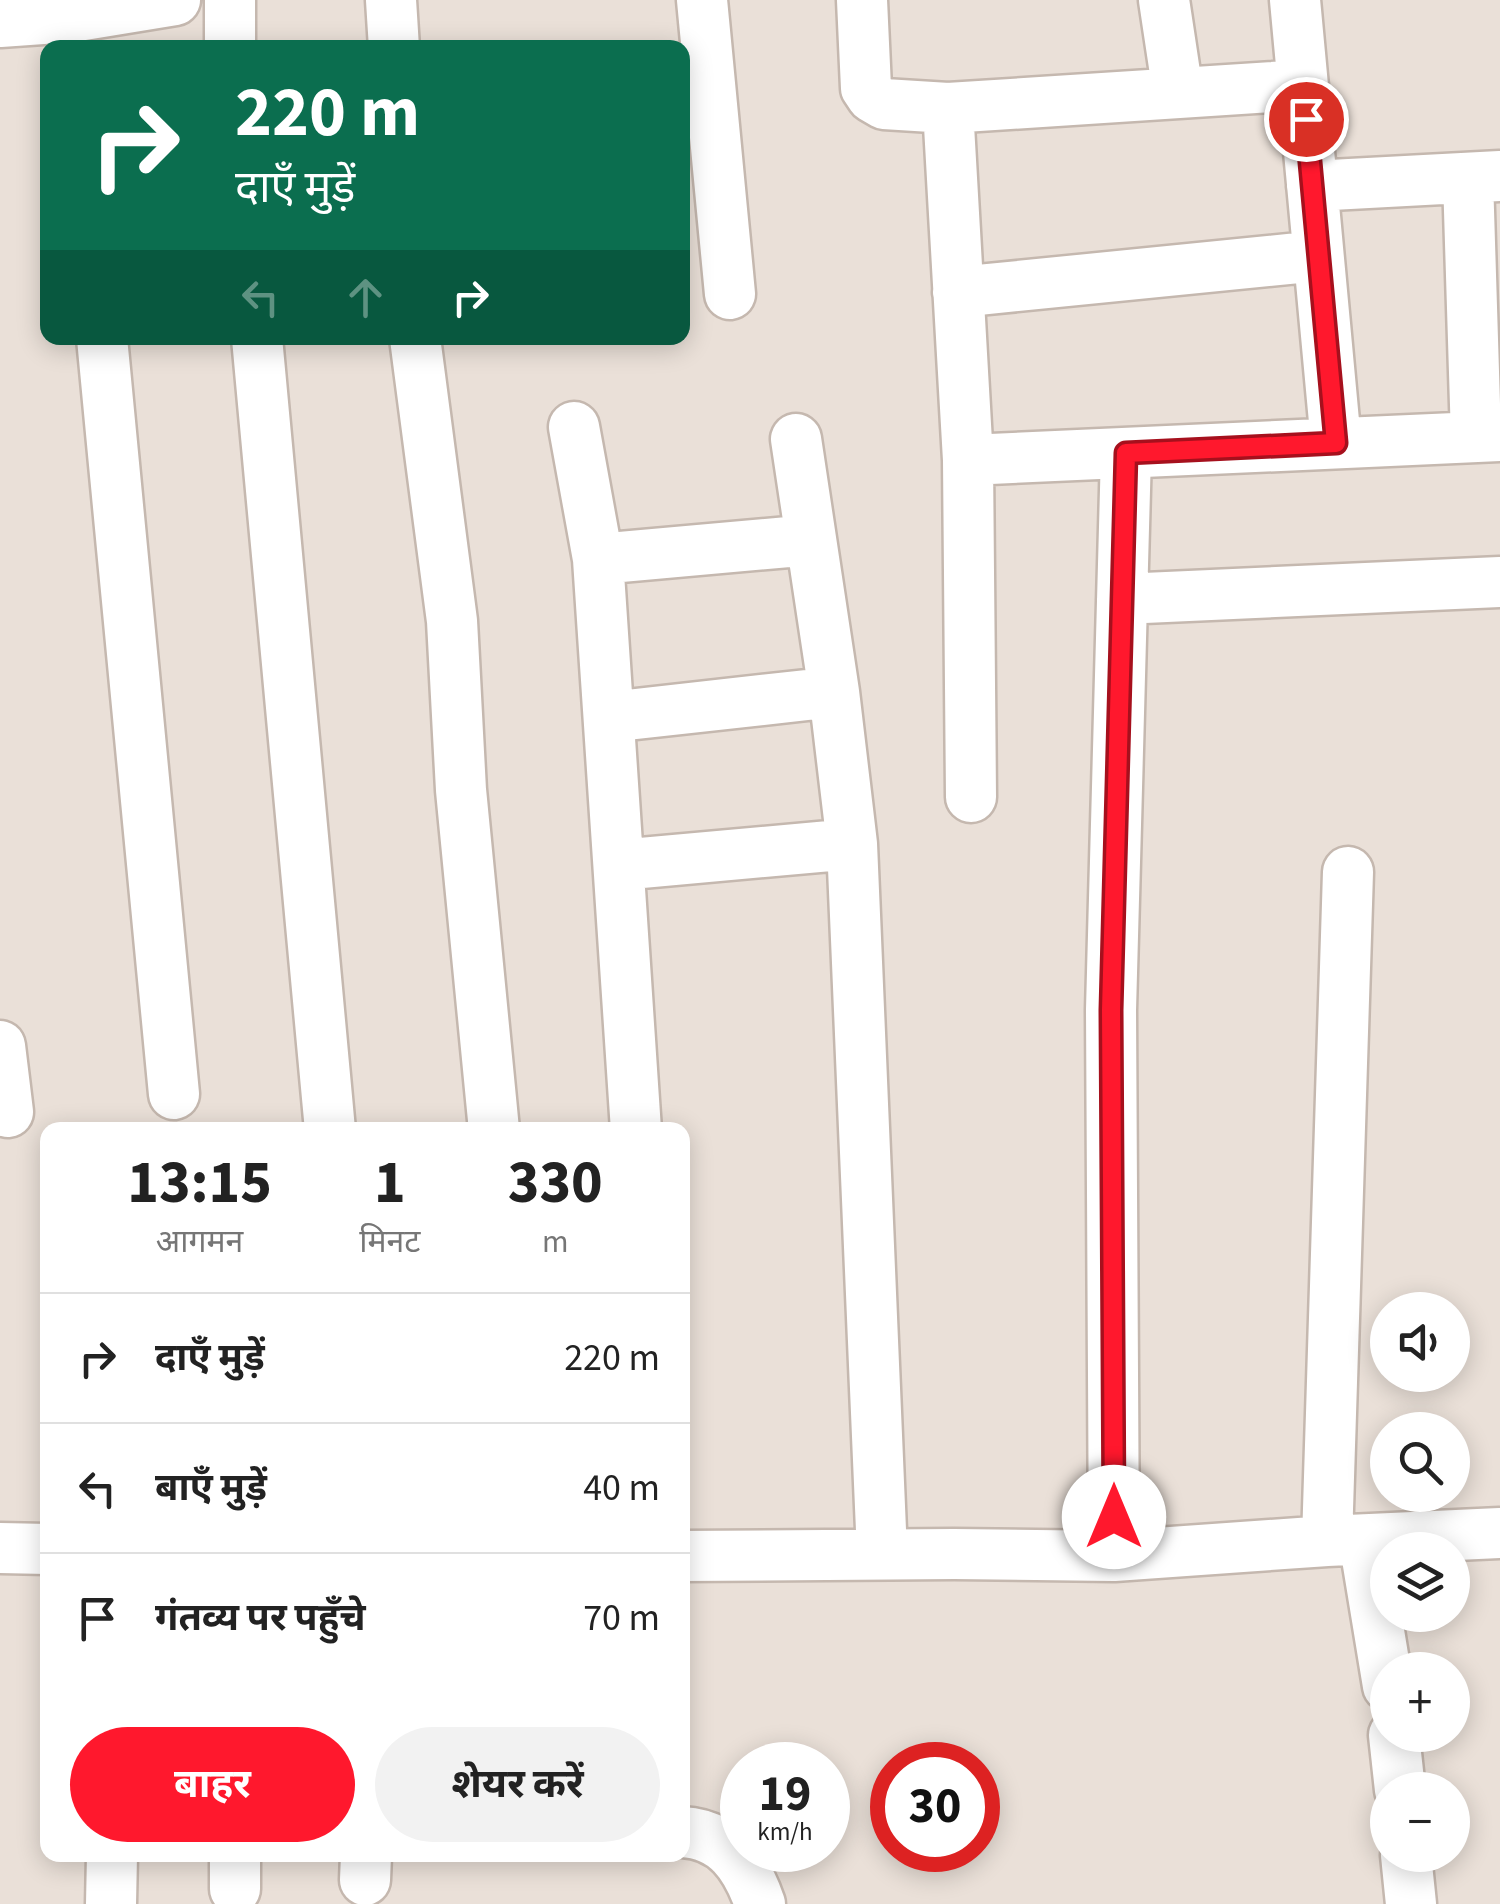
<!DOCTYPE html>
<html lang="hi">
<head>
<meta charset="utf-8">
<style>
  :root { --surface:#fff; --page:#f2f2f2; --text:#222; --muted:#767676; --line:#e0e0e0; --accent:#ff182d }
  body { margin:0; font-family:"Source Sans 3","Noto Sans Devanagari",sans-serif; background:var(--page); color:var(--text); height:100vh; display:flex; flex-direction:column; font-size:38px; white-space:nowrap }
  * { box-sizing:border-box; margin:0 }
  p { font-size:32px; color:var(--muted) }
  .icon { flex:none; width:55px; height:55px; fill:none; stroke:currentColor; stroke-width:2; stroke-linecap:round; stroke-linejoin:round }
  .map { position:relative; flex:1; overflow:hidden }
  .sheet { position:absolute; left:40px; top:1122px; width:650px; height:740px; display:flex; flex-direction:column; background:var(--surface); border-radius:20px; box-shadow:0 5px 25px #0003 }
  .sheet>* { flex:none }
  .guide { position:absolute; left:40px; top:40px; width:650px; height:305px; border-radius:20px; box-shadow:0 5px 25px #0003; background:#0b6e4f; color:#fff; overflow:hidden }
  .buttons { position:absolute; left:1370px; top:1292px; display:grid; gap:20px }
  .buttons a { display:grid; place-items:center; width:100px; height:100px; border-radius:50%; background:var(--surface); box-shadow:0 5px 25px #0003; font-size:50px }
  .speed { position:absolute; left:720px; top:1742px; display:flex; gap:20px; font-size:50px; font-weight:700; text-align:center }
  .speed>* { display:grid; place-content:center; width:130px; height:130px; border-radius:50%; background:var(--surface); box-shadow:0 5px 25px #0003; line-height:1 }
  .speed small { font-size:25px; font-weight:400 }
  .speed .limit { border:15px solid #d22; background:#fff; color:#111 }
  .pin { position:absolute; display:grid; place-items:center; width:85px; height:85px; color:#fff; margin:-42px; border:5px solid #fff; border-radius:50%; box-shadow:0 2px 10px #0007 }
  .me { position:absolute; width:110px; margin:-55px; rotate:0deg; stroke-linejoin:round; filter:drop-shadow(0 0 8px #0008) }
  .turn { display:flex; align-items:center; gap:35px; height:210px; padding:0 30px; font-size:45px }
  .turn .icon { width:130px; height:130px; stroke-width:2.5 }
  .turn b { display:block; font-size:70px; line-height:85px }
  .lanes { display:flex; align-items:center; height:95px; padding:0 30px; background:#0003; justify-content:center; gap:50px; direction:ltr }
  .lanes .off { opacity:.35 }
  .eta { display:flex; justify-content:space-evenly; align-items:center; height:170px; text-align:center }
  .eta b { font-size:60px; font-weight:700; line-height:70px }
  .cta { display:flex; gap:20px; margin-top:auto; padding:20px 30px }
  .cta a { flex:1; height:115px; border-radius:60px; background:var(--accent); color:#fff; font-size:40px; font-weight:700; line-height:115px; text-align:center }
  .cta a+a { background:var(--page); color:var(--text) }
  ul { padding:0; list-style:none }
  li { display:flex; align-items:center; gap:30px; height:130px; padding:0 30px; border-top:2px solid var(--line) }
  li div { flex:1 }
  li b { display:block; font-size:38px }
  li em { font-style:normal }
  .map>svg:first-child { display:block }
  .residential { fill:#eae0d8; fill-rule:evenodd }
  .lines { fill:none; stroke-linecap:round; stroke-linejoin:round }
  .minor-casing { stroke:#c5b8af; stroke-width:55 }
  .minor { stroke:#fff; stroke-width:50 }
  .route-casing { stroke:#a6101d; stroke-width:25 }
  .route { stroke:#ff182d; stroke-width:18 }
</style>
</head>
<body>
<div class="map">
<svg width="1500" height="1904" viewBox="0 0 1500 1904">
  <rect width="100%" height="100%" fill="#f6f0ea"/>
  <path class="residential" d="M 0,0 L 1500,0 L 1500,1904 L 0,1904 ZM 48,48 L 682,48 L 682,338 L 48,338 ZM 48,1130 L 682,1130 L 682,1855 L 48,1855 ZM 1388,1310 L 1452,1310 L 1452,1375 L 1388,1375 ZM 1388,1430 L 1452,1430 L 1452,1495 L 1388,1495 ZM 1388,1550 L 1452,1550 L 1452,1615 L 1388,1615 ZM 1388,1670 L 1452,1670 L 1452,1735 L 1388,1735 ZM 742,1765 L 828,1765 L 828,1850 L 742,1850 ZM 892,1765 L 978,1765 L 978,1850 L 892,1850 ZM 1388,1790 L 1452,1790 L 1452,1855 L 1388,1855 Z"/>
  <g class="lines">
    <defs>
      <path id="minor" d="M 230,0 L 230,48
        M 391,0 L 394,48
        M 702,0 L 730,294
        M 862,0 L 866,88 L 872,97 L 884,104 L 948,108 L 1303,85
        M 1164,0 L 1178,93
        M 1295,0 L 1336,443
        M 0,22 L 71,17 L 175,0
        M 948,108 L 968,460 L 971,797
        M 1468,178 L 1476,437
        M 1312,186 L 1500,176
        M 958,292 L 1318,256
        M 102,338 L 174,1094
        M 257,338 L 330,1130
        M 415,338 L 452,621 L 461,790 L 494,1130
        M 574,427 L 598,559 L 636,1130
        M 796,439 L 834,692 L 852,844 L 882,1554
        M 968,460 L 1500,436
        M 598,559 L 811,540
        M 1122,599 L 1500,582
        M 609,717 L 834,692
        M 619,865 L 852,844
        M 0,1046 L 8,1112
        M 1364,1540 L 1388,1686
        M 1327,1541 L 1348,872
        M 0,1548 L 48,1549
        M 682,1556 L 954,1554 L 1114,1556 L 1327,1541 L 1500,1533
        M 1114,1556 L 1111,1010 L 1126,453
        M 1394,1735 L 1400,1790
        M 682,1832 C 726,1834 747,1866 760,1904
        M 1406,1855 L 1411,1904
        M 365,1880 L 366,1855
        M 235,1889 L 235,1855
        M 111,1904 L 112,1855"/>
    </defs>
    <use href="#minor" class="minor-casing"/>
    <use href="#minor" class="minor"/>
  </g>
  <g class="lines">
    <defs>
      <path id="route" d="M 1114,1517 L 1111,1010 L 1126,453 L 1336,443 L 1306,119"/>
    </defs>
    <use href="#route" class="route-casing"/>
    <use href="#route" class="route"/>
  </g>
</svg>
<div class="buttons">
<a><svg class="icon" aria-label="sound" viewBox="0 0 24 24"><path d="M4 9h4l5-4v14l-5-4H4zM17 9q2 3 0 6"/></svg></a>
<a><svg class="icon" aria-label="search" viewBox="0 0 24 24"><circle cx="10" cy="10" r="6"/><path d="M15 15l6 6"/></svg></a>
<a><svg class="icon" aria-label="layers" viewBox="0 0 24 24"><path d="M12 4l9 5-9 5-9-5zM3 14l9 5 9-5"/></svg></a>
<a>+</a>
<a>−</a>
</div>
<div class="speed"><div>19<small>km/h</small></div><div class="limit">30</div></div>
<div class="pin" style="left:1306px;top:119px;background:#d93025"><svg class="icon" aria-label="arrive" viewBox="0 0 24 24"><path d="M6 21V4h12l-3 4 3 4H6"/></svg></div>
<svg class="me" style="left:1114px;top:1517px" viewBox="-20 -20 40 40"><circle r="19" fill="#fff"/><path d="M0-13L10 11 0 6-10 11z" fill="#ff182d"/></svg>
<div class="guide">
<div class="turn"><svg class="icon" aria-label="right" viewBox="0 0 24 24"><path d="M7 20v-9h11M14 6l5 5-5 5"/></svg><div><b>220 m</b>दाएँ मुड़ें</div></div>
<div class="lanes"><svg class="icon off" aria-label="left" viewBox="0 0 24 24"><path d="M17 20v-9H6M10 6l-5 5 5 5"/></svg><svg class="icon off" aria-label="ahead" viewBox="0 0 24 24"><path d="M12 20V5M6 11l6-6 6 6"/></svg><svg class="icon" aria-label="right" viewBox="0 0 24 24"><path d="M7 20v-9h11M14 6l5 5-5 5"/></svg></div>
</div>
<section class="sheet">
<div class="eta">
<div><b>13:15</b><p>आगमन</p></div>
<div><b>1</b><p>मिनट</p></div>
<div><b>330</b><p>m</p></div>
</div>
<ul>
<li><svg class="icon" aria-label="right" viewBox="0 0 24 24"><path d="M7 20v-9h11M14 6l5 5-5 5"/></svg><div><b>दाएँ मुड़ें</b></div><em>220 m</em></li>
<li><svg class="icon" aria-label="left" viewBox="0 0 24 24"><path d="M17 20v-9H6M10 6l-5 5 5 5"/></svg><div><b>बाएँ मुड़ें</b></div><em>40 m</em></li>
<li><svg class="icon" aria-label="arrive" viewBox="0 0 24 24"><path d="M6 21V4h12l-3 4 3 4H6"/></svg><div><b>गंतव्य पर पहुँचे</b></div><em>70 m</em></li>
</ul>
<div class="cta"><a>बाहर</a><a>शेयर करें</a></div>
</section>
</div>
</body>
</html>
